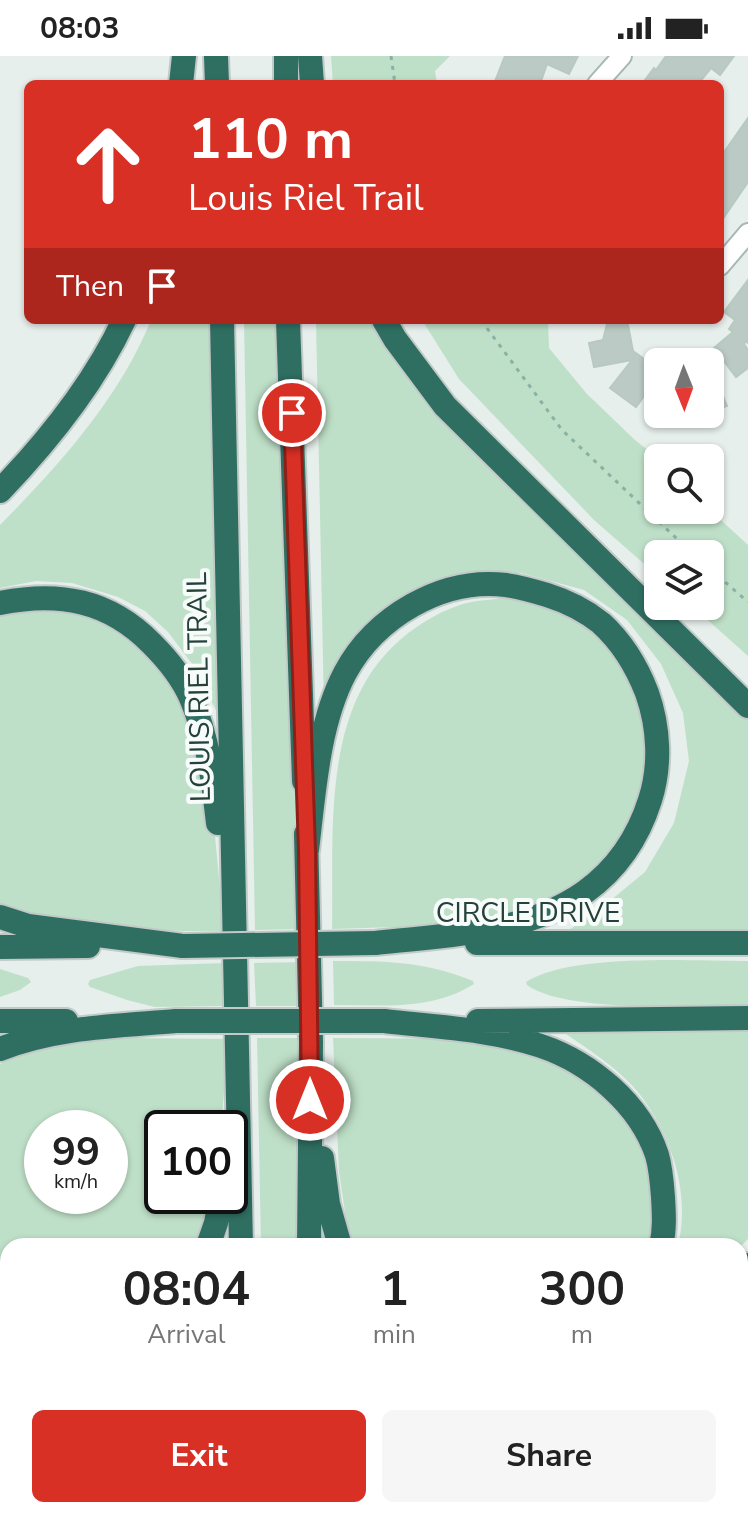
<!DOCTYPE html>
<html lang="en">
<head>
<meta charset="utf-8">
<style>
  :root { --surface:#fff; --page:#f6f6f6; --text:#222; --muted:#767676; --accent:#d93025 }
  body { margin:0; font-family:"Nunito Sans",sans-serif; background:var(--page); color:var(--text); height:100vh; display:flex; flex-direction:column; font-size:30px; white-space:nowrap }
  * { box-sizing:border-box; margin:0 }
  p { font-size:26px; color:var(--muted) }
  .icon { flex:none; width:44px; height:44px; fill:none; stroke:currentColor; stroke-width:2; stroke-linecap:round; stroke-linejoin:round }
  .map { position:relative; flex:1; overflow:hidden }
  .side { position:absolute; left:0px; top:1182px; width:748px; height:280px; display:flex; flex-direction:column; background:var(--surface); border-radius:24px 24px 0 0; box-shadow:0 2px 6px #0004 }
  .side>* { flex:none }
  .banner { position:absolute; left:24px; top:24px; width:700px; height:244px; border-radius:12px; box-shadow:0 2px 6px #0004; background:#d93025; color:#fff; overflow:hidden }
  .needle { width:52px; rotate:179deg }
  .fabs { position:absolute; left:644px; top:292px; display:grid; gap:16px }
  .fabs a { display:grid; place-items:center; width:80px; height:80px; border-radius:12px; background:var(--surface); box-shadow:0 2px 6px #0004; font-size:40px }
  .speed { position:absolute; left:24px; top:1054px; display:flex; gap:16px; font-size:40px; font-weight:700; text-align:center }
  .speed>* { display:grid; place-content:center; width:104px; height:104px; border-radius:50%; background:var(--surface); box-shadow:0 2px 6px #0004; line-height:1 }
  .speed small { font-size:20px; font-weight:400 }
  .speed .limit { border:4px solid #111; border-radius:12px; background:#fff; color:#111 }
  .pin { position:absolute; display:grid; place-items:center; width:68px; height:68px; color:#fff; margin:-34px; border:4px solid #fff; border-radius:50%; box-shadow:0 2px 8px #0007 }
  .me { position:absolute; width:88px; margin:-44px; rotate:0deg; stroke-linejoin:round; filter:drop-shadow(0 0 6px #0008) }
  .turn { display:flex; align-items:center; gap:28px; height:168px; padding:0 32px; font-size:36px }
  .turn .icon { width:104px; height:104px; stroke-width:2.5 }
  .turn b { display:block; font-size:56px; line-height:68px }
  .then { display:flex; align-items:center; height:76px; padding:0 32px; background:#0003; gap:16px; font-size:30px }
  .eta { display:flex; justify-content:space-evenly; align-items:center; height:136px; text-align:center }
  .eta b { font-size:48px; font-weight:700; line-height:56px }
  .button { display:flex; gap:16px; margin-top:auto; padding:16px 32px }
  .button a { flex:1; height:92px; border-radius:12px; background:var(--accent); color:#fff; font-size:32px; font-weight:700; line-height:92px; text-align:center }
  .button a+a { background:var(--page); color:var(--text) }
  .status { display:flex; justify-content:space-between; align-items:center; height:56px; padding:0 40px; background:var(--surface); direction:ltr }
  .status svg { height:22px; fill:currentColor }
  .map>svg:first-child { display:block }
  .green { fill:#bfe0c8; fill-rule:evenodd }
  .building { fill:#bbcac4; stroke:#b8c9c2; stroke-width:2 }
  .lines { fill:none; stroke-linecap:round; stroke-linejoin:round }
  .street-casing { stroke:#a8b8b2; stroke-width:22 }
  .highway-casing { stroke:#c2cac8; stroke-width:28 }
  .path { stroke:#86b3a5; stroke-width:3; stroke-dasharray:4 6; stroke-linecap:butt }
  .street { stroke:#fff; stroke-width:18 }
  .highway { stroke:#2f6f62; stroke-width:24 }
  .highway-bridge-casing { stroke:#c2cac8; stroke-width:28; stroke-linecap:butt }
  .highway-bridge { stroke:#2f6f62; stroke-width:24 }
  .route-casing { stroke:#8d1f18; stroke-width:20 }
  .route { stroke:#d93025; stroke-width:14 }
  .labels { text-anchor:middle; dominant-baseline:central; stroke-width:8; stroke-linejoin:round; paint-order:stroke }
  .street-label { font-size:28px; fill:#24423a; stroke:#f7fbf9 }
</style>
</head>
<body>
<div class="status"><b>08:03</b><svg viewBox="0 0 49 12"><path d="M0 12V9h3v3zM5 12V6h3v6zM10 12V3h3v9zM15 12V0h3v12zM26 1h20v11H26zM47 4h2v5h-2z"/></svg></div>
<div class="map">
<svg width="748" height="1462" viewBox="0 0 748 1462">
  <rect width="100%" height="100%" fill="#e6efeb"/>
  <path class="green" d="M 331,0 L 450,0 L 435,15 L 437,28 L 333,28 Z
    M 151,264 L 216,264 L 224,670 L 193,609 L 168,576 L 145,555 L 118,541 L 72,527 L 36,525 L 0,532 L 0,469 C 59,409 119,343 151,264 Z
    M 244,264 L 288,264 L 302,873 L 255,874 Z
    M 316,264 L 381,264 L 748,659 L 748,877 L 565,877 L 611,844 L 645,816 L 674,767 L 689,705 L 683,657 L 661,608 L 627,564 L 584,534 L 521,517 L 464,521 L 412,540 L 324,653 Z
    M 422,264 L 548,264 L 549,292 L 587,338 L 635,384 L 658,402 L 658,454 L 710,454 L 748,489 L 748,600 L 692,550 L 710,550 L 710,498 L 658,498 L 658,520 L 594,464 L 459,323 Z
    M 502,542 L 530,545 L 568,556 L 593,570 L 633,615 L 655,709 L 619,800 L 556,849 L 460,869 L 332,873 C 334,777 320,652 401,583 C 421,566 445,552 471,546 C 481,544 492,544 502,542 Z
    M 53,552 L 85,556 L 112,568 L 149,594 L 177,632 L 209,717 L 224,875 L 183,875 L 80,870 L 24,860 L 0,850 L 0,560 L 13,556 Z
    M 333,905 C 384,905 425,905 473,925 L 474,928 C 431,955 383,949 334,949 Z
    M 748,905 L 748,949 C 697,949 567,958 527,929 L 526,926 C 571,897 693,905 748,905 Z
    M 302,906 L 303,950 L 256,950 L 254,907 Z
    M 224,907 L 226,950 L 155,951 L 127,944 L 90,931 L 88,928 L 90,924 L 138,910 Z
    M 0,913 L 28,922 L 31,926 L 20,934 L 0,941 Z
    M 560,974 L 748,974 L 748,1183 L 740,1191 L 678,1190 C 691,1136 671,1077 637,1035 C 618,1012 585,991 560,974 Z
    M 128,982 L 226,983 L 225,1024 L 221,1072 L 162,1072 L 162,1140 L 215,1140 L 201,1190 L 8,1190 L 8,1305 L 0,1301 L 0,1008 C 42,987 82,986 128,982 ZM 42,1072 L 110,1072 L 110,1140 L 42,1140 Z
    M 257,982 L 304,982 L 306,1190 L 261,1190 Z
    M 333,982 L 479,983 L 572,1011 L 627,1058 L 654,1109 L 655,1190 L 354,1190 L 348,1176 L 339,1116 Z
    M 0,1332 L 8,1334 L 8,1412 L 0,1404 Z
    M 50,1454 L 229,1454 L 229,1462 L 58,1462 Z
    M 266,1454 L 310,1454 L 310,1462 L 266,1462 Z
    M 331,1454 L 490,1454 L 483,1462 L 332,1462 Z"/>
  <path class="building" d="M 505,0 L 578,0 L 569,18 L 547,8 L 540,28 L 494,28 Z
    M 666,0 L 734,0 L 720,19 L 711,12 L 698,28 L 642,28 L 654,12 L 656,14 Z
    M 748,62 L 748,126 L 720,167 L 720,102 Z
    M 748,224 L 748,287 L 746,285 L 744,288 L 748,294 L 748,312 L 736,321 L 714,292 L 733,276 L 729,273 L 735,264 L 724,256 Z
    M 608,264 L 627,264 L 633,295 L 658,313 L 658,321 L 636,351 L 610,332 L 632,304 L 594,311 L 589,287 L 603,284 Z
    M 710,309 L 727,350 L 710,356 Z"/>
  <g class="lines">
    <defs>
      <path id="street" d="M 597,28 L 622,0
        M 720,210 L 748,177
        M 740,1382 L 748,1373
        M 676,1462 L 682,1454"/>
      <path id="highway" d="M 216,0 L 217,28
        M 310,0 L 312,28
        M 181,28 L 184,0
        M 286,28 L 286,0
        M 222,264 L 241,1190
        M 288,264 L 304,725
        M 384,264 L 395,283 L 445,350 L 748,650
        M 0,435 C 49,384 94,328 124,264
        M 0,547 C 59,535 109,544 152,588 C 168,604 182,621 191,642 C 208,682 213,724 218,767
        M 306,778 L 311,986 L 309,1190
        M 307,794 C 314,737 318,668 345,617 C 375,561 442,521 506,529 C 520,531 534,535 547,539 C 566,545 586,555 601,567 C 622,586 637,611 647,637 C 659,671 661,710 650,744 C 638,782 617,813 585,836 C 524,879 445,879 375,887
        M 0,861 L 28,870 L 183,890
        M 477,887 L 748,887
        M 0,891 L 88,890
        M 0,965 L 66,965
        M 384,965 C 436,971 491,973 541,990 C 591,1007 640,1048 657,1099 C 661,1113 662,1127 663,1141 C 664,1158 665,1174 661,1190
        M 478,965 L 748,962
        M 0,993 C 56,971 117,970 176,965
        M 322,1102 L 328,1148 L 340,1190
        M 208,1190 L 216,1167 L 221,1140
        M 740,1217 L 748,1209
        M 0,1315 L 8,1317
        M 0,1417 L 8,1425
        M 36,1454 L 44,1462
        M 245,1454 L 245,1462
        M 314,1454 L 314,1462
        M 495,1462 L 502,1454"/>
    </defs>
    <use href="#street" class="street-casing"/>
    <use href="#highway" class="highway-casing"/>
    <path class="path" d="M 391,0 L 395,28
      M 481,264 L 562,374 L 693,498
      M 710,513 L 748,546"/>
    <use href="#street" class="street"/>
    <use href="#highway" class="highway"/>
    <defs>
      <path id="highway-bridge" d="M 183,890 L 375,887
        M 176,965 L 384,965"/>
    </defs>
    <use href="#highway-bridge" class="highway-bridge-casing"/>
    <use href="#highway-bridge" class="highway-bridge"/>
  </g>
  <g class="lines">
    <defs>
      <path id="route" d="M 292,357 L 307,794 L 310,1044"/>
    </defs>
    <use href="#route" class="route-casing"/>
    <use href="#route" class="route"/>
  </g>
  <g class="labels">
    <g class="street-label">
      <text transform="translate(199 631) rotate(-91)">LOUIS RIEL TRAIL</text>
      <text x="528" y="857">CIRCLE DRIVE</text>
    </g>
  </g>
</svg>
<div class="fabs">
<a><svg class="needle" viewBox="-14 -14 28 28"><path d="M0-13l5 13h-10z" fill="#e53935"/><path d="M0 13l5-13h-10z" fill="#767676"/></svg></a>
<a><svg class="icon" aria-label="search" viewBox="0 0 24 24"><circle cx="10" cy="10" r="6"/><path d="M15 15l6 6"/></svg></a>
<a><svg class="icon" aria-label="layers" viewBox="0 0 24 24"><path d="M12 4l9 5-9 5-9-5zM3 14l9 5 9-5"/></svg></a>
</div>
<div class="speed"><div>99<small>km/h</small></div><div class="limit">100</div></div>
<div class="pin" style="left:292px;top:357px;background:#d93025"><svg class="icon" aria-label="arrive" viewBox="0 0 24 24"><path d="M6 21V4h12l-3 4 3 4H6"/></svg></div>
<svg class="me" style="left:310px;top:1044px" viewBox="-20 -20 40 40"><circle r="17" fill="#d93025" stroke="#fff" stroke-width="3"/><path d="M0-11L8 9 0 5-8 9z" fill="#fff"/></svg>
<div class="banner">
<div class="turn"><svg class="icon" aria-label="ahead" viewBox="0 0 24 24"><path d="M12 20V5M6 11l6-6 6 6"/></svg><div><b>110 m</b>Louis Riel Trail</div></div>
<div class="then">Then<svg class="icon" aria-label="arrive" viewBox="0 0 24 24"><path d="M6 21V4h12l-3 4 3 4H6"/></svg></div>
</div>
<section class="side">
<div class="eta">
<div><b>08:04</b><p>Arrival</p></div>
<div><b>1</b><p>min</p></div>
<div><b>300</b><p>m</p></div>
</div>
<div class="button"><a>Exit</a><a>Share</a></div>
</section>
</div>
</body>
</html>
